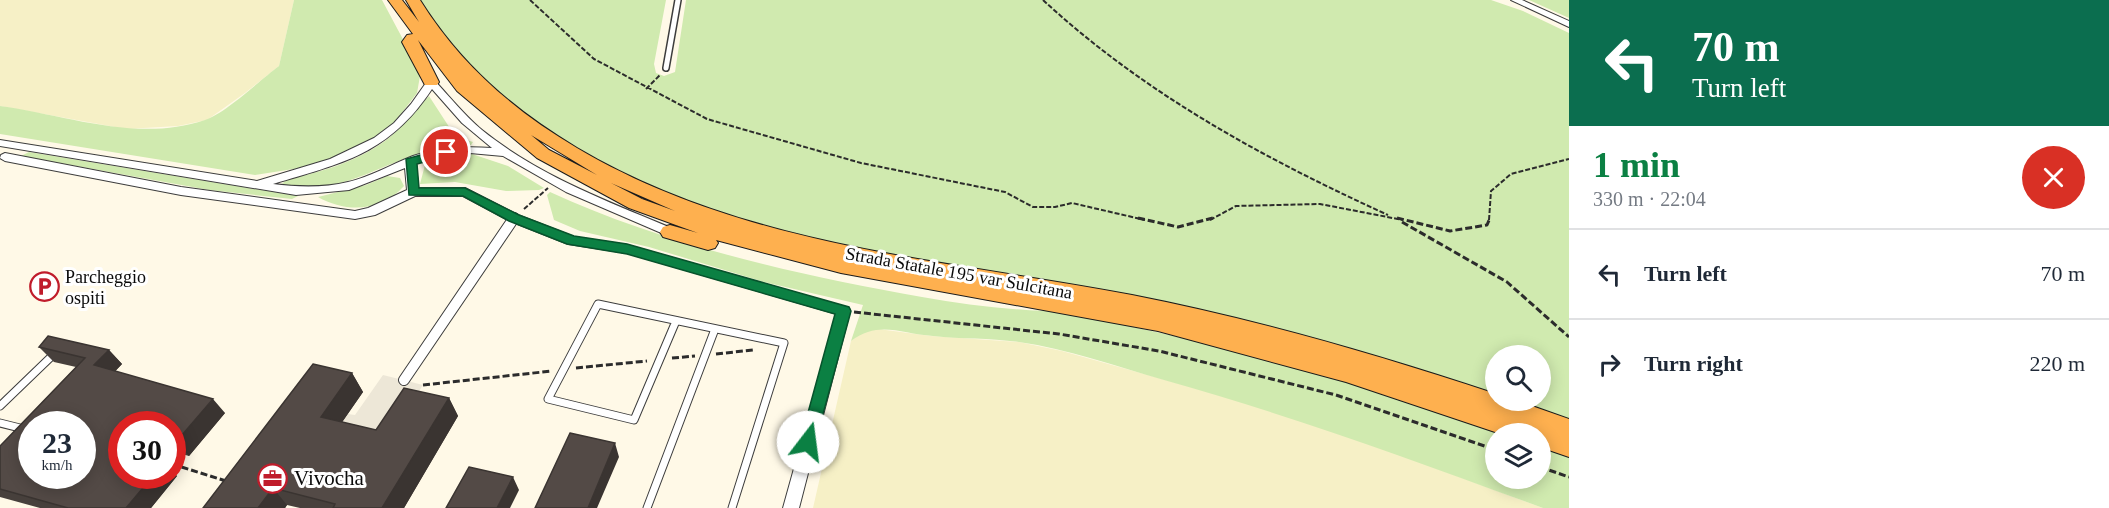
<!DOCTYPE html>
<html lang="en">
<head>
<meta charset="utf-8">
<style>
  :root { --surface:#fff; --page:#f6f6f7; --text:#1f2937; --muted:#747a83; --line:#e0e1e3; --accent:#0b8043 }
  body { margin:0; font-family:Georgia,serif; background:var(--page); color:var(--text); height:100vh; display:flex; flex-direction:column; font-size:22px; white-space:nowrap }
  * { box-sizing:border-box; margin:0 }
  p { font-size:20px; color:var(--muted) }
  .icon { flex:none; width:33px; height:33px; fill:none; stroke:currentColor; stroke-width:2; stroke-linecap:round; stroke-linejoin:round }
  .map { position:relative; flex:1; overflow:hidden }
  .details { display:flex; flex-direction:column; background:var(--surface); width:540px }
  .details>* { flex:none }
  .hud { background:#0b6e4f; color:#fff; overflow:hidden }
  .controls { position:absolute; left:1485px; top:345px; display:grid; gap:12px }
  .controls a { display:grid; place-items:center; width:66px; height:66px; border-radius:50%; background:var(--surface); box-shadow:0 3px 15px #0003; font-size:30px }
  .speed { position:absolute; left:18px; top:411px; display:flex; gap:12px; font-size:30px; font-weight:700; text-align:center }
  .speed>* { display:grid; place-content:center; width:78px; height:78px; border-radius:50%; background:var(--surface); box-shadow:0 3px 15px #0003; line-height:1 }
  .speed small { font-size:15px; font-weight:400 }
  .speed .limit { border:9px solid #d22; background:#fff; color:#111 }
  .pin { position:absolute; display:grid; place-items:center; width:51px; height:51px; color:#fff; margin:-26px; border:3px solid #fff; border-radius:50%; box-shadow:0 2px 6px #0007 }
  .me { position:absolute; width:66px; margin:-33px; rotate:15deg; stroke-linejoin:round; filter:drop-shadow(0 0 4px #0008) }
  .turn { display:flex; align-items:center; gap:21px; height:126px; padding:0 24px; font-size:27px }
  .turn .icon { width:78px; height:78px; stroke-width:2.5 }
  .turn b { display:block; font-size:42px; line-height:51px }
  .round { display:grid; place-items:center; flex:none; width:63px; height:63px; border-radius:32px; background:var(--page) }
  .headline { display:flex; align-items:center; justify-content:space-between; height:102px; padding:0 24px }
  h1 { font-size:36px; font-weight:600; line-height:45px; color:var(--accent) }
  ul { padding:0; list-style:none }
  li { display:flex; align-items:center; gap:18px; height:90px; padding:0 24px; border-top:2px solid var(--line) }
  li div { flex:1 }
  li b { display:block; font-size:22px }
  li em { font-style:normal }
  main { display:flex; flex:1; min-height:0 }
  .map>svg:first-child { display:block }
  .farmland { fill:#f6f0c6 }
  .green { fill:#d0eaaf }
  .plaza { fill:#ede7d7 }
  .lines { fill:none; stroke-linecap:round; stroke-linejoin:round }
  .service-far1-casing { stroke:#3d3d3d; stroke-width:8 }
  .service-casing { stroke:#3d3d3d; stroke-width:9 }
  .pedestrian-casing { stroke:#3d3d3d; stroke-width:12 }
  .minor-casing { stroke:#3d3d3d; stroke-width:2 }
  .trunk-casing { stroke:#1b1b1b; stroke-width:2 }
  .path-far1 { stroke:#2c2c2c; stroke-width:2; stroke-dasharray:5 2; stroke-linecap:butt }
  .path { stroke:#2c2c2c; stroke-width:3; stroke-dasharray:7 3; stroke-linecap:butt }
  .service-far1 { stroke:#fff; stroke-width:5 }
  .service { stroke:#fff; stroke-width:7 }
  .pedestrian { stroke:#fff; stroke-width:10 }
  .minor { fill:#fff; fill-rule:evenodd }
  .trunk { fill:#feb04f; fill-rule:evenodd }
  .wall { fill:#47403c }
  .shaded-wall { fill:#3a3431 }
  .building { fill:#534a46; stroke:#3a3431; stroke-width:1.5; fill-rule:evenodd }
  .route { fill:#0b8043; stroke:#07532c; stroke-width:1.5 }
  .labels { text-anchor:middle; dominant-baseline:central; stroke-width:6; stroke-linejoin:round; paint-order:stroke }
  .street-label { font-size:18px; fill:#0a0a0a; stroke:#fff }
  .poi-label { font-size:18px; fill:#0a0a0a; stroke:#fff; text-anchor:start }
  .near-poi-label { font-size:21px; fill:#0a0a0a; stroke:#fff; text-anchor:start }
</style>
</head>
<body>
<main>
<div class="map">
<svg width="1569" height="508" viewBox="0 0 1569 508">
  <rect width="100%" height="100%" fill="#fff9e7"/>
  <path class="farmland" d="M 0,0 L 294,0 L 279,66 L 245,93 L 207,120 L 178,126 L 126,129 L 0,106 Z
    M 878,329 L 931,336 L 1019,342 L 1062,351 L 1230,398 L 1371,444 L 1543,508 L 813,508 L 851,341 L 864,331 Z"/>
  <path class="green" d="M 294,0 L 382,0 L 414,60 L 420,76 L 417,93 L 391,127 L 373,140 L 343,155 L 300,168 L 255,175 L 0,134 L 0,106 C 66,115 138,143 205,120 C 226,113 260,80 279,66 Z
    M 419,0 L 666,0 L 654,64 L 656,73 L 664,76 L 675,72 L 686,0 L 1491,0 L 1523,11 L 1569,33 L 1569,423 L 1506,401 L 1540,400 L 1540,356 L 1496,356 L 1495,397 C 1333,357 1171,318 1008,278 C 924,258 838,247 754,225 C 733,219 713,210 693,203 C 580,161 485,103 419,0 Z
    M 1529,0 L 1569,0 L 1569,18 Z
    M 429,96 L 455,136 L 473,142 L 471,145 C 456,146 440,148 425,152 C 374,166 340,197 282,184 L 287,179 C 323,172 362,160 390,137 C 405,124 416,109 429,96 Z
    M 29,152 L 298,196 L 292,199 L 209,190 L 21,156 Z
    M 472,154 L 508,166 L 544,188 L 539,190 L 506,191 L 455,182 L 420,184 L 425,165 L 435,157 Z
    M 387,176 L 400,178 L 404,186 C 381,212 346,213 318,197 L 366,185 Z
    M 550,192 C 663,244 799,276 922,297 C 956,303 991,308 1026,310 C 1036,311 1046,310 1055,312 C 1209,338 1359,384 1506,433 L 1496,434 L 1496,478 L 1540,478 L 1541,446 L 1569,456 L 1569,508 L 1543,508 C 1418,462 1293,416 1164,380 C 1116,366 1068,349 1019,342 C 990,338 961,339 933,336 C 901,334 879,320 851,341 L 863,305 L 764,282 L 649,247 L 580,231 L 554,220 L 547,195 Z"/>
  <path class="plaza" d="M 383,375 L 423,385 L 397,425 L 387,448 L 334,434 L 348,414 L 355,415 Z"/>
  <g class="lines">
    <defs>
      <path id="service-far1" d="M 666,68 L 678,0"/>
      <path id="service" d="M 676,321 L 634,420 L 548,399 L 598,304 L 784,343 L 732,508
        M 0,406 L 54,354
        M 0,423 L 32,431
        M 647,508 L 715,329"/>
      <path id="pedestrian" d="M 404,380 L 514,218"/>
      <path id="minor" d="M 1511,0 L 1522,0 L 1569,21 L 1569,27 Z
        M 431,79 L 434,80 C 450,97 464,115 482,130 C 539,176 607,201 674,229 L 676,232 L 670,236 L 666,235 L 566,192 L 503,156 L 470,153 L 446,155 L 416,163 L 418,188 L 465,188 L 518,215 L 574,237 L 627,245 L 849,308 L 850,311 L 799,508 L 783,508 L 837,314 L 627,253 L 568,244 L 510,221 L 463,196 L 415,196 L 375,215 L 355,219 L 181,195 L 5,161 L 0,158 L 1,155 L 5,153 L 181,187 L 355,211 L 368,208 L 407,190 L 405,168 L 349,190 L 296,195 L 0,146 L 0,140 L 257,181 L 330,159 L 374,138 L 394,123 L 411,104 L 428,80 ZM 432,89 L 462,123 L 492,148 C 465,146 438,147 413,156 C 392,164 370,177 348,182 C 324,188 297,187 273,184 C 343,163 389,154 432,89 Z"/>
      <path id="trunk" d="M 388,0 L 402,0 L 419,22 L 406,0 L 420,0 C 460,64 513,110 577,148 C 746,248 943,259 1132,295 C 1255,319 1376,354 1496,394 L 1496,400 L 1515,400 L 1569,419 L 1569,457 L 1540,447 L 1540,434 L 1501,434 L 1346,382 L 1158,331 L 841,273 L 716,240 L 718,243 L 715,248 L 708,250 L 663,237 L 660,232 L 663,227 L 670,225 L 698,233 L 629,208 L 537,158 L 457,91 L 418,40 L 439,82 L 437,85 L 425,85 L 402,42 L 407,35 L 413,34 ZM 531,135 L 597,175 L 549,150 ZM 611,183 L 675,211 L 642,199 Z"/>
    </defs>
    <use href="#service-far1" class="service-far1-casing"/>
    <use href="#service" class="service-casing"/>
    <use href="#pedestrian" class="pedestrian-casing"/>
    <use href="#minor" class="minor-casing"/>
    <use href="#trunk" class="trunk-casing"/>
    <path class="path-far1" d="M 530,0 L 594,59 L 707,119 L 861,163 L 1005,192 L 1033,207 L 1055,207 L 1072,203 L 1145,220
      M 1043,0 C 1145,94 1263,158 1388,215
      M 646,89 L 660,75
      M 524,209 L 548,188
      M 1210,220 L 1236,206 L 1320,204 L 1403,220
      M 1489,220 L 1491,191 L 1511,174 L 1569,159"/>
    <path class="path" d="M 1138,218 L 1178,227 L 1213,218
      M 1397,218 L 1450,231 L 1487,225 L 1490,218
      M 1402,222 L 1507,282 L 1569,337
      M 854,312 L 1059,334 L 1159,351 L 1336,395 L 1496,450
      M 716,354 L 753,350
      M 672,358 L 695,356
      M 576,368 L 647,361
      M 423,385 L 552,371
      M 172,464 L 226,481
      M 1540,467 L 1569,477"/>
    <use href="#service-far1" class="service-far1"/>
    <use href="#service" class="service"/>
    <use href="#pedestrian" class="pedestrian"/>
    <use href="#minor" class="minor"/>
    <use href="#trunk" class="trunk"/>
  </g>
  <path class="wall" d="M 39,347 L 109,350 L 122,364 L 115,371 L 225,413 L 189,456 L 175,452 L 172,456 L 172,424 L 122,424 L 172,476 L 172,472 L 177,476 L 151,508 L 40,508 L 0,497 L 0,446 L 76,367 L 54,362 Z
    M 352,373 L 363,392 L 342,422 L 376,430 L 449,398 L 458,416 L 404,508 L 300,508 L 287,505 L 285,508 L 203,508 Z"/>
  <path class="shaded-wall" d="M 109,350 L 122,364 L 108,379 L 94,365 Z
    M 352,373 L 363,392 L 334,434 L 321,417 Z
    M 449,398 L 458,416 L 404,508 L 382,508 Z
    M 213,399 L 225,413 L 189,456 L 176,442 Z
    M 615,443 L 619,457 L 597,508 L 588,508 Z
    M 172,472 L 177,476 L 151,508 L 126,508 L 153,476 L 172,476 Z
    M 513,477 L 519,490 L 510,508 L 497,508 Z
    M 273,488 L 287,505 L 285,508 L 258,508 Z"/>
  <path class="building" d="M 48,336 L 109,350 L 94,365 L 213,399 L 176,442 L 172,441 L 172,424 L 122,424 L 122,476 L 153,476 L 126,508 L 68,508 L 0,489 L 0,446 L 85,358 L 39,347 ZM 32,424 L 82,424 L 82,476 L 32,476 Z
    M 313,364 L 352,373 L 321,417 L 376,430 L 404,388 L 449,398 L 382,508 L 333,508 L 335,504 L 273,488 L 258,508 L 203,508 Z
    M 570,433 L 615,443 L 588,508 L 535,508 Z
    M 469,467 L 513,477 L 497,508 L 446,508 Z"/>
  <path class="route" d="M 446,148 L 450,149 L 450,155 L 417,164 L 419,188 L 465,188 L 519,215 L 574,236 L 627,244 L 849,307 L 851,311 L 814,447 L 808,449 L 802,447 L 800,442 L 835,314 L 627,254 L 567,244 L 509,221 L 463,196 L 409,195 L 406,159 Z"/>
  <defs>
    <symbol id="parking-ring" viewBox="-11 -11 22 22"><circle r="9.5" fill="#fff" stroke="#c01c2b" stroke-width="1.5"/><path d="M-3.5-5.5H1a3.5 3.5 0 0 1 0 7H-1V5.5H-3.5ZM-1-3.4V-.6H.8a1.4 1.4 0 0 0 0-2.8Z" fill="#c01c2b"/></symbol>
    <symbol id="office-ring" viewBox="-11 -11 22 22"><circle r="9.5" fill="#fff" stroke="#c01c2b" stroke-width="1.5"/><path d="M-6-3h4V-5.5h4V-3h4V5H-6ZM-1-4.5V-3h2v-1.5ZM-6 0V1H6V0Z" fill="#c01c2b"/></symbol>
  </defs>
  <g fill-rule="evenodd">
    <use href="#parking-ring" x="28" y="270" width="33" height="33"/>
    <use href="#office-ring" x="256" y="462" width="33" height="33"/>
  </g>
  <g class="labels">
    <g class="street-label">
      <text transform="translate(959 273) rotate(10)">Strada Statale 195 var Sulcitana</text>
    </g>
    <g class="poi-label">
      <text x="65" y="277">Parcheggio<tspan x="65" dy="21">ospiti</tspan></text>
    </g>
    <g class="near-poi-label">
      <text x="294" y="478">Vivocha</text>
    </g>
  </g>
</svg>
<div class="controls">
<a><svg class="icon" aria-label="search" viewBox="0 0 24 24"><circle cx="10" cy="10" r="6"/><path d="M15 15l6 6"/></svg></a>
<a><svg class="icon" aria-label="layers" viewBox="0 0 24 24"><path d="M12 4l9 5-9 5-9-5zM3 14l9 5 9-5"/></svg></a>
</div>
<div class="speed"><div>23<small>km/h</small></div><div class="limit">30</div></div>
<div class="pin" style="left:446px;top:152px;background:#d93025"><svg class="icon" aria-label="arrive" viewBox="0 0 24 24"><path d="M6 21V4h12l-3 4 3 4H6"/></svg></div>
<svg class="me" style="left:808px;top:442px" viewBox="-20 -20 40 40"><circle r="19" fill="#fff"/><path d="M0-13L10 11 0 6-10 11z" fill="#0b8043"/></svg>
</div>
<section class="details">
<div class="hud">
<div class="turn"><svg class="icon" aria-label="left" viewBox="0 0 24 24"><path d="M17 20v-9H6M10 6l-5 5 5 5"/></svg><div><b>70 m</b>Turn left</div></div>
</div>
<div class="headline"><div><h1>1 min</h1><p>330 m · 22:04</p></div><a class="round" style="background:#d93025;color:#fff"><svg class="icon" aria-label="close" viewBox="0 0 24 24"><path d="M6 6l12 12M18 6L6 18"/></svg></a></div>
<ul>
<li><svg class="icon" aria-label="left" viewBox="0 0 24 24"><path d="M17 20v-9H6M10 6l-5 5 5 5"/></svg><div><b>Turn left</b></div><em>70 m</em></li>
<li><svg class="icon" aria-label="right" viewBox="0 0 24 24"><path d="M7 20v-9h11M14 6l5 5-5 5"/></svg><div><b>Turn right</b></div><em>220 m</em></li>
</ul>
</section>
</main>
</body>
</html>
